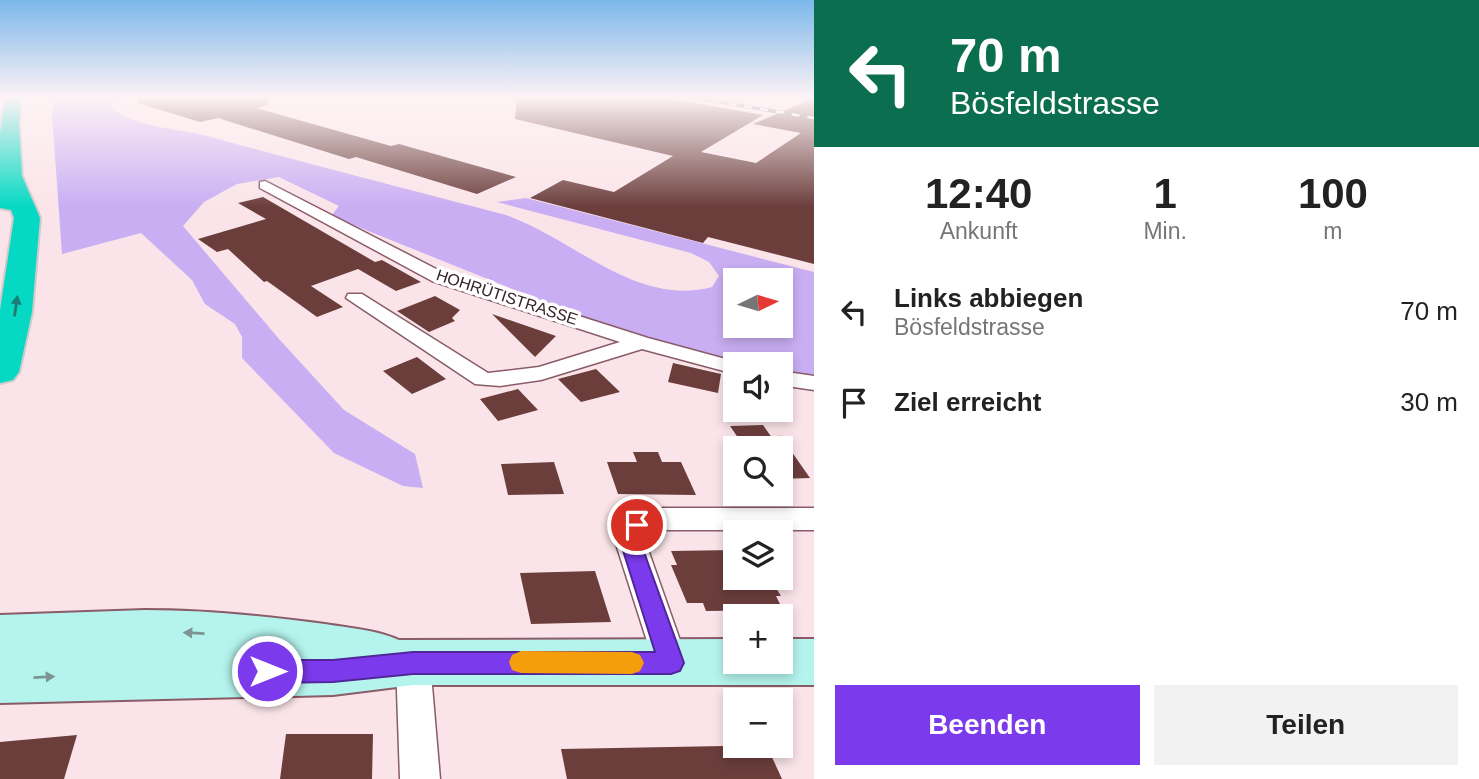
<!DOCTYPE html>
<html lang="de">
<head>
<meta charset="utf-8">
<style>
  :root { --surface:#fff; --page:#f2f2f2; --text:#222; --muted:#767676; --accent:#7c3aed }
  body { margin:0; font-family:Helvetica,sans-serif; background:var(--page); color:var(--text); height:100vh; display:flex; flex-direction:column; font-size:26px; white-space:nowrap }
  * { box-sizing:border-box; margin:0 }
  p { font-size:23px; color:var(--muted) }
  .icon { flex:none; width:38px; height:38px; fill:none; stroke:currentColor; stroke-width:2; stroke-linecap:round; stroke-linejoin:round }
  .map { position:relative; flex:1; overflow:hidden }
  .panel { display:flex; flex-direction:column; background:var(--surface); width:665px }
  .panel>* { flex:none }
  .banner { background:#0b6e4f; color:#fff; overflow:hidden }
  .needle { width:46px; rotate:85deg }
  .fabs { position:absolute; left:723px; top:268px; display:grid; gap:14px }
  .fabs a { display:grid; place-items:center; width:70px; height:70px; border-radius:0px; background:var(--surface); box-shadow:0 4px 10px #0003; font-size:35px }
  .pin { position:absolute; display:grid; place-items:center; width:60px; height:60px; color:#fff; margin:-30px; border:4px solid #fff; border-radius:50%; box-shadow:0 2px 7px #0007 }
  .me { position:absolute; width:77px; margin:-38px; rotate:90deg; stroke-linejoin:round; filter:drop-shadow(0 0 5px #0008) }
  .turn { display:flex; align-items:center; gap:24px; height:147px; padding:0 21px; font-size:32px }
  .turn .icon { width:91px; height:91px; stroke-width:2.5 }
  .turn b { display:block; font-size:49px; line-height:60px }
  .eta { display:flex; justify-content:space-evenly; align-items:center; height:119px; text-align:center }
  .eta b { font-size:42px; font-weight:700; line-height:49px }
  .button { display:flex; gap:14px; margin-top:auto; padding:14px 21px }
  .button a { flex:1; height:80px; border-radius:0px; background:var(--accent); color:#fff; font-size:28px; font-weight:700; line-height:80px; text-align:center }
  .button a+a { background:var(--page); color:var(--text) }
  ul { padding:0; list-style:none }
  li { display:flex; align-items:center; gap:21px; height:91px; padding:0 21px }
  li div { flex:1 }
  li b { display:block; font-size:26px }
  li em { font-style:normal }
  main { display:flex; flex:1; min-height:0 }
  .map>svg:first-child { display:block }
  .forest { fill:#c9aef3; fill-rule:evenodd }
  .building { fill:#6b3e3c }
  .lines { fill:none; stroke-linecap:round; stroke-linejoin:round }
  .street-casing { stroke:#8a5b68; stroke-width:3 }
  .secondary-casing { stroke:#8a5b68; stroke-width:4 }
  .highway-casing { stroke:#cfcacb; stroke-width:4 }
  .street { fill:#fff; fill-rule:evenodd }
  .secondary { fill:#b4f4ed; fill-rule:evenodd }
  .highway { fill:#05d9c3; fill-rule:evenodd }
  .rail-casing { stroke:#574348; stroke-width:3.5 }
  .rail { stroke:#fff; stroke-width:2.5; stroke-dasharray:8; stroke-linecap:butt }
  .oneway { fill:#1d7d74 }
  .oneway2 { fill:#7b9593 }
  .route { fill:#7c3aed; stroke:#51269a; stroke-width:2 }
  .slow { fill:#f59e0b }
  .labels { text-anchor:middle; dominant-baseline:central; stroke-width:7; stroke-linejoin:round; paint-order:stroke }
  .far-street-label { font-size:16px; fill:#352126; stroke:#fff }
</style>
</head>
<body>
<main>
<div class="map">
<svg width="814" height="779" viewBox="0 0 814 779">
  <rect width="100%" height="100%" fill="#fae4e9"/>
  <path class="forest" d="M 54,98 L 116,98 L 110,107 C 136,128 175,128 207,136 C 306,163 406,189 506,215 C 574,239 636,307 712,287 L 719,276 L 709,262 L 691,253 L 497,202 L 526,198 L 814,272 L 814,378 L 781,372 L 780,364 L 744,364 L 622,333 L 331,216 L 339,206 L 279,177 L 237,184 L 204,202 L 183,226 L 279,339 L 344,410 L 415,454 L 423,488 L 403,486 L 334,453 L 242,358 L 242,337 L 235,324 L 205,304 L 192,280 L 141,233 L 62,254 L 52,114 ZM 735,280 L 780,280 L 780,326 L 735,326 Z"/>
  <path class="building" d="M 139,98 L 267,98 L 268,105 L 256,108 L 391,146 L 399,144 L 516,177 L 477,194 L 356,157 L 349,159 L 218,118 L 200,122 L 138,103 Z
    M 517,98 L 667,98 L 763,115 L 701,152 L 756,163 L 801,133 L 753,124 L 814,98 L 814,264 L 708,237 L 703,243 L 530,198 L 563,180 L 614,192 L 673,156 L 515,119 Z
    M 263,197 L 375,262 L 382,260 L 421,282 L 396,291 L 358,269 L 311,286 L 343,307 L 317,317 L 267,281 L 264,282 L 228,249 L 217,252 L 198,239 L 266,219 L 238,203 Z
    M 435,296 L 460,310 L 452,318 L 455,321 L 429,332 L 397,311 Z
    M 492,314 L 556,336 L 535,357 Z
    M 417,357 L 446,379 L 412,394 L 383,371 Z
    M 673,363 L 721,374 L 718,393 L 668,382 Z
    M 596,369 L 620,392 L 581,402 L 558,379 Z
    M 518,389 L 538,410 L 498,421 L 480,399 Z
    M 763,425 L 779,448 L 745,448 L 730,426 Z
    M 780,435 L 810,478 L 780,479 Z
    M 633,452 L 658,452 L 662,462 L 681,462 L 696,495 L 618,494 L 607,462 L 637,462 Z
    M 554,462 L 564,494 L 508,495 L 501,464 Z
    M 735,550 L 735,578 L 770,578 L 781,596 L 776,596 L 783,610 L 706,611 L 703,603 L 687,603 L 671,565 L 677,565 L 671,551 Z
    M 595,571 L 611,622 L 531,624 L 520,573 Z
    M 286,734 L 373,734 L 372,779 L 280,779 Z
    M 77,735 L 64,779 L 0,779 L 0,742 Z
    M 724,746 L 728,756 L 771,755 L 782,779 L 567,779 L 561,749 Z"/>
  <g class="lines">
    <defs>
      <path id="street" d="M 265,181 L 444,273 L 648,338 L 744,364 L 735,364 L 735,374 L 642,349 L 541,380 L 500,386 L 475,384 L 346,298 L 348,294 L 362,294 L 488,373 L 539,367 L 620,342 L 432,281 L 260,188 L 260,182 Z
        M 780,371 L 814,376 L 814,390 L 780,385 Z
        M 663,508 L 814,508 L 814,530 L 663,530 L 645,534 L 645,541 L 688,663 L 683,674 L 671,679 L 659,674 L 654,663 L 615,541 C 618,514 640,514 663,508 Z
        M 413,646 L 425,651 L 430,662 L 440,779 L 400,779 L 396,662 L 401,651 Z"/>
      <path id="secondary" d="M 145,610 C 206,610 265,616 325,624 C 350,628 376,630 399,640 L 735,639 L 735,662 L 780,662 L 780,639 L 814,639 L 814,685 L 413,685 L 333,695 L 0,703 L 0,615 Z"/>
      <path id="highway" d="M 5,98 L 21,98 L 19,124 L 22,176 L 40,218 L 32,312 L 19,372 L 13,380 L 0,383 L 0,310 L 14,218 L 11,210 L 0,208 L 0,134 Z"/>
    </defs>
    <use href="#street" class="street-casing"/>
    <use href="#secondary" class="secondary-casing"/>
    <use href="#highway" class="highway-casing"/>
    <use href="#street" class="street"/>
    <use href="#secondary" class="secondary"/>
    <use href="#highway" class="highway"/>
    <defs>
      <path id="rail" d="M 697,98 L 814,118"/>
    </defs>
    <use href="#rail" class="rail-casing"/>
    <use href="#rail" class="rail"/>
  </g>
  <defs><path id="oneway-solid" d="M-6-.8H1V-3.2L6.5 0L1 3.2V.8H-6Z" transform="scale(1.75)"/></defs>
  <use class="oneway" href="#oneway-solid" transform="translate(16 306) rotate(-82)"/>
  <g class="oneway2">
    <use href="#oneway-solid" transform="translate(194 633) rotate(-177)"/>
    <use href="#oneway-solid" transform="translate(44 677) rotate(-3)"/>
  </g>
  <linearGradient id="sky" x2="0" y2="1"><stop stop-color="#7bb8eb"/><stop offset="0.47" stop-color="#fdf3f5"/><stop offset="1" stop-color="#fdf3f5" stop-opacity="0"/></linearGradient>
  <rect width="814" height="207" fill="url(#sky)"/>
  <path class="route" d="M 637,517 L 644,519 L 647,525 L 641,533 L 640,541 L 684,663 L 680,671 L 671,674 L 413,674 L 333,682 L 267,683 L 258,679 L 255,671 L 258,663 L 267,660 L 333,660 L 413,652 L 655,652 L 620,541 L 624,525 Z"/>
  <path class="slow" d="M 521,651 L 632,652 L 640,655 L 644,663 L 640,671 L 632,674 L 521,673 L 512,670 L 509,662 L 512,655 Z"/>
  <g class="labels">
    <g class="far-street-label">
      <text transform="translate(507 297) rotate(18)">HOHRÜTISTRASSE</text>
    </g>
  </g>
</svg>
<div class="fabs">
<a><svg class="needle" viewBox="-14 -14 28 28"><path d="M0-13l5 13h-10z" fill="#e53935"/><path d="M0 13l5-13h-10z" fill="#767676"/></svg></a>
<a><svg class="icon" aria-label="sound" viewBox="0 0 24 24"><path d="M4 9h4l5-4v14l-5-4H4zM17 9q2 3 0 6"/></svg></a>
<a><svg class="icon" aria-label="search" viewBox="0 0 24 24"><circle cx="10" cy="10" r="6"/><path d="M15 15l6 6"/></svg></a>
<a><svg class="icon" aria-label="layers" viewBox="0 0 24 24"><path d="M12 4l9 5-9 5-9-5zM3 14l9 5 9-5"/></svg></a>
<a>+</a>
<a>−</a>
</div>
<div class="pin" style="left:637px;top:525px;background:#d93025"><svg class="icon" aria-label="arrive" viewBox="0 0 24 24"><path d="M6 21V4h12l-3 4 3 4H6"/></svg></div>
<svg class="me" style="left:267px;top:671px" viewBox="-20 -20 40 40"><circle r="17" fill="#7c3aed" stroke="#fff" stroke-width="3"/><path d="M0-11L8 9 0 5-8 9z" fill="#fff"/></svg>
</div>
<section class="panel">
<div class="banner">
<div class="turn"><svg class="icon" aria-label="left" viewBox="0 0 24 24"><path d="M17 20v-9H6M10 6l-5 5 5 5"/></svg><div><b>70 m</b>Bösfeldstrasse</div></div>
</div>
<div class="eta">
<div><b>12:40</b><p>Ankunft</p></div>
<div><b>1</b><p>Min.</p></div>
<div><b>100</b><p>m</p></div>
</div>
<ul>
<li><svg class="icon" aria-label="left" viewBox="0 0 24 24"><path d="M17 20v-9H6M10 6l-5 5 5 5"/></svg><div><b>Links abbiegen</b><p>Bösfeldstrasse</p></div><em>70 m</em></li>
<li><svg class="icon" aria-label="arrive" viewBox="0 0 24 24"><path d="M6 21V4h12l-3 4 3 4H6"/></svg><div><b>Ziel erreicht</b></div><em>30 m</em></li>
</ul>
<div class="button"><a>Beenden</a><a>Teilen</a></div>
</section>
</main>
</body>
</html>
